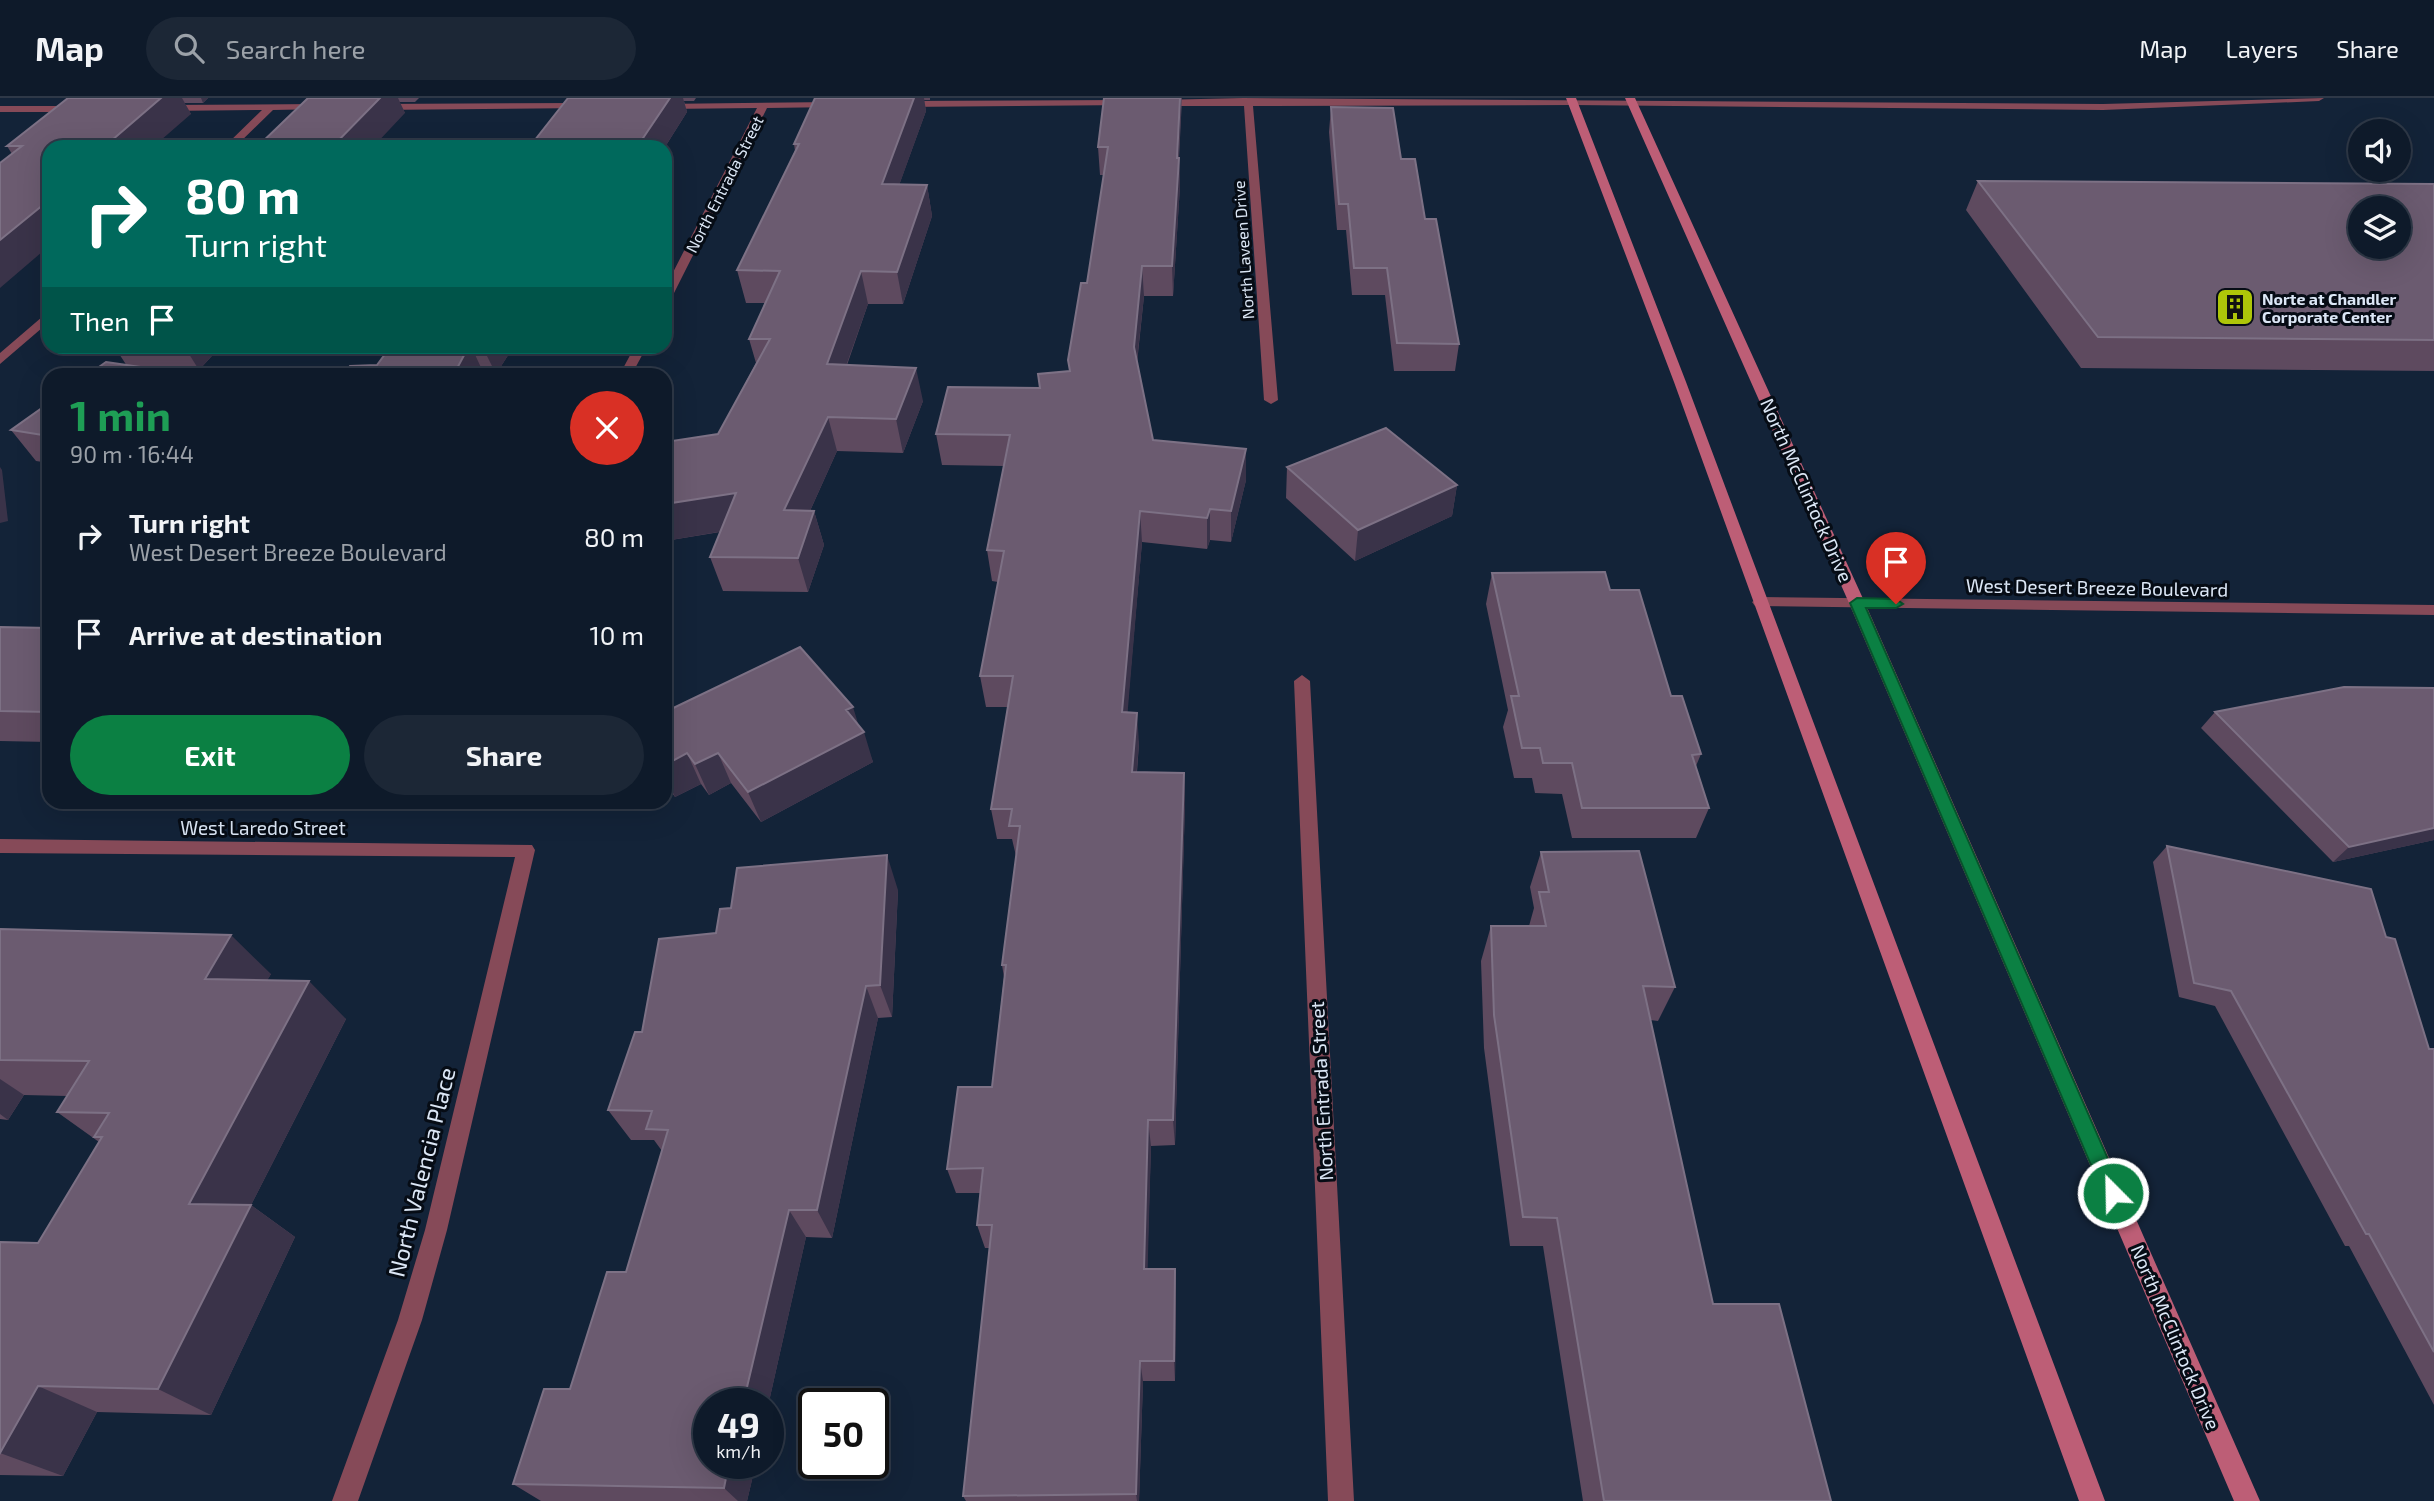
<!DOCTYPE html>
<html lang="en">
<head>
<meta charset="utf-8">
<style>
  :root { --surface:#0e1a2a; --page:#1c2736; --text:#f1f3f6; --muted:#9ba1a8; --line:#2e3847; --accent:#0b8043 }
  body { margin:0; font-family:"Exo 2",sans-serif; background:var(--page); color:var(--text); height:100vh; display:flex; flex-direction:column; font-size:26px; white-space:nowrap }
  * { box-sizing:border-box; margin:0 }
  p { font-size:23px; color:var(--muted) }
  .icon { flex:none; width:38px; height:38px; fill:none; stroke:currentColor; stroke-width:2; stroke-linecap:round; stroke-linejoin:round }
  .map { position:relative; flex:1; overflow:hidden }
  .details { position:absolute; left:42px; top:270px; width:630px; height:441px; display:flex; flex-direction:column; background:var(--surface); border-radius:21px; box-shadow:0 7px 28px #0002,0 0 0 2px var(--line) }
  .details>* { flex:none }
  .guide { position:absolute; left:42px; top:42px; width:630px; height:214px; border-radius:21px; box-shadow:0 7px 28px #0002,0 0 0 2px var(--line); background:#00695c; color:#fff; overflow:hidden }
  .buttons { position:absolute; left:2348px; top:21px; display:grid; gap:14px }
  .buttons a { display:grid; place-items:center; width:63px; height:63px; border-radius:50%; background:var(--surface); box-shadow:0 7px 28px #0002,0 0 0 2px var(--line); font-size:35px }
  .speed { position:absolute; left:693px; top:1290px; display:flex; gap:14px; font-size:35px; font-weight:700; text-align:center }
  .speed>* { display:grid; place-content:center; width:91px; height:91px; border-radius:50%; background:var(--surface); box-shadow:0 7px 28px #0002,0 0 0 2px var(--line); line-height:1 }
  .speed small { font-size:18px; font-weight:400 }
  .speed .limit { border:4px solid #111; border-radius:10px; background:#fff; color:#111 }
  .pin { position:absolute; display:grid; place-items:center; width:60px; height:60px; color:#fff; margin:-72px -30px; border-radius:50% 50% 50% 0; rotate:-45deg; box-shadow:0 0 7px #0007 }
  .pin .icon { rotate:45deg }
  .me { position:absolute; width:77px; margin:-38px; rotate:337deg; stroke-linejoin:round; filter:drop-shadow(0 0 5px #0008) }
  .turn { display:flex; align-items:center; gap:24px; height:147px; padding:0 28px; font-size:32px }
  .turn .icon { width:91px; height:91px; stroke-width:2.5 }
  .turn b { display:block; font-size:49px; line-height:60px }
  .then { display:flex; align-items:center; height:66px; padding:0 28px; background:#0003; gap:14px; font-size:26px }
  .round { display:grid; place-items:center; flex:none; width:74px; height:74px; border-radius:37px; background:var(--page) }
  .overview { display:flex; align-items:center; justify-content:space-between; height:119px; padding:0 28px }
  h1 { font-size:42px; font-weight:700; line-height:52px; color:#1e9e55 }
  .cta { display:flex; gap:14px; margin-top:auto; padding:14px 28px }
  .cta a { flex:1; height:80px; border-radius:42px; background:var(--accent); color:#fff; font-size:28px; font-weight:700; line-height:80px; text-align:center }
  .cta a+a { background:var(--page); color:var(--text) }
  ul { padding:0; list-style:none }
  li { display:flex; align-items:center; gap:21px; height:98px; padding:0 28px }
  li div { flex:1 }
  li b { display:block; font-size:26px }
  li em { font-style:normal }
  header { display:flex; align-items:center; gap:42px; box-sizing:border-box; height:98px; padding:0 35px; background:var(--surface); border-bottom:2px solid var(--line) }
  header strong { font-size:33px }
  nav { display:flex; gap:38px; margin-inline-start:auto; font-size:24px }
  .search { width:490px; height:63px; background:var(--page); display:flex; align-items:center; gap:18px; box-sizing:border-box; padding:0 24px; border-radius:38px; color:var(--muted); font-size:26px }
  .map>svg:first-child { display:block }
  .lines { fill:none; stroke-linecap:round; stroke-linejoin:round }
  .minor { fill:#864a58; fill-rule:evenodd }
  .tertiary { fill:#864a58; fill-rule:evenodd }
  .secondary { fill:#bd5e76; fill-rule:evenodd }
  .wall { fill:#5e4a5f }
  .shaded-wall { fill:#3a3349 }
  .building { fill:#6b5b70; stroke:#7d7185; stroke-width:2; fill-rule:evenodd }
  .route { fill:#0b8043; stroke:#07532c; stroke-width:2 }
  .labels { text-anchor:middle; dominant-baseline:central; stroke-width:6; stroke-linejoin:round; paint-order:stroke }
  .far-street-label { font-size:16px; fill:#dce7f6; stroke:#060c15 }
  .far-poi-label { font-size:16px; font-weight:bold; fill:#dce7f6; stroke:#060c15; text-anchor:start }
  .street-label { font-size:19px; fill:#dce7f6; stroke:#060c15 }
  .near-street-label { font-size:23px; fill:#dce7f6; stroke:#060c15 }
</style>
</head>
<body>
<header>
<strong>Map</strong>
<div class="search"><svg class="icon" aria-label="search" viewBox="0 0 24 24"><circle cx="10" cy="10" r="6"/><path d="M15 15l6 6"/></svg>Search here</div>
<nav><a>Map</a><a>Layers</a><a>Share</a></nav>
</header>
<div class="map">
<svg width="2434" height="1403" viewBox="0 0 2434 1403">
  <rect width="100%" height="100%" fill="#132338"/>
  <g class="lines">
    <path class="minor" d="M 1243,0 L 2103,6 L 2324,0 L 2319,3 L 2103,12 L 1572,7 L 1253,8 L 1278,302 L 1271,306 L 1264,302 L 1244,8 L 1158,8 L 1153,5 L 1158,2 Z
      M 1126,2 L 1131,5 L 1129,7 L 902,9 L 897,6 L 902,3 Z
      M 836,4 L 839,5 L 839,9 L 767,10 L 671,201 L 665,205 L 665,190 L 757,10 L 664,11 L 661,10 L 661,6 Z
      M 584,5 L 589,8 L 587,10 L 377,12 L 372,9 L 377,6 Z
      M 321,6 L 326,9 L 324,11 L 273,12 L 235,49 L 224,49 L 262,12 L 164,13 L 159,10 L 164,7 Z
      M 0,8 L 76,8 L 81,11 L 76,14 L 0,14 Z
      M 49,213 L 49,224 L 0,266 L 0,255 Z
      M 635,248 L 647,248 L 632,276 L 620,276 Z
      M 1302,577 L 1310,583 L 1354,1403 L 1328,1403 L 1294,583 Z
      M 0,741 L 532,747 L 535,752 L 447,1132 L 422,1222 L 358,1403 L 332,1403 L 398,1222 L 425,1132 L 515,759 L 0,755 Z"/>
    <path class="tertiary" d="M 1760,499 L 2434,507 L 2434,517 L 1755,508 L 1752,504 Z"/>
    <path class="secondary" d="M 1566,0 L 1576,0 L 1686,284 L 2105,1403 L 2079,1403 L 1674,284 Z
      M 1625,0 L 1635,0 L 1865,505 L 2260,1403 L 2234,1403 L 1849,505 Z"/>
  </g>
  <path class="wall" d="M 68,0 L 208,0 L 203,5 L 184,5 L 191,16 L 49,49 L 12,56 L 7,48 Z
    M 308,0 L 419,0 L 415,4 L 399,4 L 405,15 Z
    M 568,0 L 696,0 L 694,3 L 684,3 L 687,14 L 665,49 L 532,49 L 531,47 Z
    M 815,0 L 930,0 L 930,2 L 924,2 L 926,13 L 899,87 L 927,87 L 932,118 L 903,206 L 868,206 L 847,267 L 923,303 L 903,355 L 837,353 L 810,413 L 814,413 L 824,447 L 808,494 L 723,493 L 710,459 L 720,434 L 665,443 L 718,336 L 756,265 L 749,241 L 765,205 L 746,205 L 737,172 L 795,53 L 794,46 Z
    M 1104,0 L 1182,0 L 1179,60 L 1180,88 L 1173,198 L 1144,198 L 1137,265 L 1153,342 L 1246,382 L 1231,444 L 1210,442 L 1207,451 L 1142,444 L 1127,614 L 1139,645 L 1137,674 L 1184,675 L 1185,705 L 1175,1047 L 1151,1048 L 1147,1171 L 1175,1171 L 1176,1194 L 1175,1283 L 1143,1283 L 1139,1403 L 966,1403 L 963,1398 L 990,1150 L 985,1150 L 977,1127 L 980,1095 L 956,1095 L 947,1071 L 992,989 L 1004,879 L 1002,867 L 1016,758 L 1012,741 L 997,741 L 991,711 L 1008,609 L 986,609 L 980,578 L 998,484 L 992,483 L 987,452 L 1004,368 L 942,367 L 936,336 L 1040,290 L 1069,273 L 1087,185 L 1104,77 L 1100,77 L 1098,49 Z
    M 1331,9 L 1401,61 L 1425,121 L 1459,246 L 1455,273 L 1394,273 L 1385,197 L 1352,197 L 1346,132 L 1337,132 L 1329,34 Z
    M 1978,83 L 2434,86 L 2434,273 L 2081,270 L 1966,112 Z
    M 114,248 L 221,248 L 199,272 L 154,271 L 127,268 Z
    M 391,248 L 514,248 L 496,276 L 345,276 L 377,267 Z
    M 49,305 L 49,365 L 36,363 L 11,332 Z
    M 1287,369 L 1457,387 L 1452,418 L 1355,463 L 1286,400 Z
    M 1492,475 L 1610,492 L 1671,598 L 1701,656 L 1696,668 L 1709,710 L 1696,740 L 1572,740 L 1562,696 L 1535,695 L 1532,680 L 1514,680 L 1503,629 L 1508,612 L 1486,506 Z
    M 0,529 L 49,530 L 49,644 L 0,643 Z
    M 665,614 L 858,627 L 873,664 L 761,724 L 731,685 L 709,697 L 701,686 L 675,699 L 665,685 Z
    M 2215,614 L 2434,742 L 2333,764 L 2201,630 Z
    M 2167,748 L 2386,839 L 2429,951 L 2434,951 L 2434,1307 L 2349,1148 L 2345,1148 L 2215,908 L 2179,899 L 2153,764 Z
    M 1541,754 L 1675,889 L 1658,923 L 1650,922 L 1713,1206 L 1831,1403 L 1583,1403 L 1543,1148 L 1510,1148 L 1484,950 L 1481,863 L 1491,828 L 1529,828 L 1534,810 L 1530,789 Z
    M 898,792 L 892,919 L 878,920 L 832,1140 L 806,1139 L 768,1308 L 768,1306 L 709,1365 L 756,1365 L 747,1403 L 541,1403 L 513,1386 L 570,1291 L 626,1174 L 662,1053 L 654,1042 L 631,1042 L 608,1012 L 642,934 L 716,835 Z
    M 0,831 L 271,876 L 267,882 L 346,921 L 251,1107 L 295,1139 L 211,1317 L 97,1314 L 63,1378 L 0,1377 L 0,1144 L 38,1145 L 99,1044 L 57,1014 L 67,998 L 24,997 L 8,1022 L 0,1021 Z"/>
  <path class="shaded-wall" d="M 161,0 L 182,0 L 191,16 L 153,49 L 104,49 Z
    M 201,0 L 208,0 L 203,5 Z
    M 380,0 L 398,0 L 405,15 L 373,49 L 332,49 Z
    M 670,0 L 683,0 L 687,14 L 665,49 L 637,49 Z
    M 914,0 L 924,0 L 926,13 L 888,118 L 882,86 Z
    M 1180,0 L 1181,0 L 1181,11 L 1178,73 L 1179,60 L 1180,88 L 1173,198 L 1172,168 Z
    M 927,87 L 932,118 L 903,206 L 897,174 Z
    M 49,102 L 49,148 L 0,190 L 0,142 Z
    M 1142,168 L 1144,198 L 1135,280 L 1134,249 Z
    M 861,173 L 868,206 L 835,299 L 827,266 Z
    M 184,248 L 221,248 L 199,272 Z
    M 469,248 L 471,248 L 484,276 L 454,276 Z
    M 482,248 L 514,248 L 496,276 Z
    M 916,270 L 923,303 L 903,355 L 896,321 Z
    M 828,319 L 837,353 L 795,446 L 784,412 Z
    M 1246,351 L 1246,382 L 1231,444 L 1231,413 Z
    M 0,369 L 2,372 L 8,423 L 0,425 Z
    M 1457,387 L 1452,418 L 1355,463 L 1358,432 Z
    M 736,395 L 748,429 L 665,443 L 665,406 Z
    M 1210,411 L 1210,442 L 1207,451 L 1207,420 Z
    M 814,413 L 824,447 L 808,494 L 798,460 Z
    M 1140,413 L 1142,444 L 1125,645 L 1122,614 Z
    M 853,609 L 861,635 L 864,634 L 873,664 L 761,724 L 748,694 L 846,612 Z
    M 1137,615 L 1139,645 L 1134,705 L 1132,674 Z
    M 687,655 L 701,686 L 675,699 L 665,678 L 665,667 Z
    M 718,655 L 731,685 L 709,697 L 695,666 Z
    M 1184,675 L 1185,705 L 1175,1047 L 1173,1022 Z
    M 2434,730 L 2434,742 L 2333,764 L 2349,749 Z
    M 887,757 L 898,792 L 892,919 L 880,887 Z
    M 231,837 L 271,876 L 246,919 L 205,881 Z
    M 309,883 L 346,921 L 251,1107 L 295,1139 L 211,1317 L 158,1291 L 189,1106 Z
    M 866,888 L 878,920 L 832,1140 L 817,1112 Z
    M 0,981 L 24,997 L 8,1022 L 0,1016 Z
    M 1148,1022 L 1151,1048 L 1147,1194 L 1144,1171 Z
    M 789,1112 L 806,1139 L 768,1308 L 768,1306 L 743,1306 Z
    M 1175,1171 L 1176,1194 L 1175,1283 L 1174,1263 Z
    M 1140,1263 L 1143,1283 L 1139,1403 L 1137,1403 L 1136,1396 Z
    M 38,1288 L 97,1314 L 63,1378 L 0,1355 Z
    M 729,1365 L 756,1365 L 747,1403 L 738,1403 L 724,1390 Z"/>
  <path class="building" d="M 68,0 L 161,0 L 104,49 L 49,49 L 49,102 L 0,142 L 0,65 L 22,48 L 7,48 Z
    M 308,0 L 380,0 L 332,49 L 257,49 Z
    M 568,0 L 670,0 L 637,49 L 555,49 L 557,47 L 531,47 Z
    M 815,0 L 914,0 L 882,86 L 927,87 L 897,174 L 861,173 L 827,266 L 916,270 L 896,321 L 828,319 L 784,412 L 814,413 L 798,460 L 710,459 L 736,395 L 665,406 L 665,344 L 718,336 L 770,241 L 749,241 L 780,173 L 737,172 L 799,46 L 794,46 Z
    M 1104,0 L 1180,0 L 1177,60 L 1179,60 L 1172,168 L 1142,168 L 1134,249 L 1153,342 L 1246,351 L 1231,413 L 1210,411 L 1207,420 L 1140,413 L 1122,614 L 1137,615 L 1132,674 L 1184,675 L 1173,1022 L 1148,1022 L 1144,1171 L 1175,1171 L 1174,1263 L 1140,1263 L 1136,1396 L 963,1398 L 992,1127 L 977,1127 L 983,1070 L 947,1071 L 958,989 L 992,989 L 1006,867 L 1002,867 L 1020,728 L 1009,728 L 1012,711 L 991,711 L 1013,578 L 980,578 L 1004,453 L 987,452 L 1010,337 L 936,336 L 948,289 L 1040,290 L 1038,276 L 1070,273 L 1068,262 L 1081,185 L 1087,185 L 1108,49 L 1098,49 Z
    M 1331,9 L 1393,10 L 1401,61 L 1415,61 L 1425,121 L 1436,121 L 1459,246 L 1397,245 L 1387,170 L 1354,170 L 1348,106 L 1339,106 Z
    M 1978,83 L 2434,86 L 2434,242 L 2098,239 ZM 2361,110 L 2399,110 L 2399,149 L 2361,149 Z
    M 391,248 L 469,248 L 454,276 L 345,276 L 350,268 L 377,267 Z
    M 106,264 L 189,276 L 89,276 Z
    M 49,305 L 49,338 L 11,332 Z
    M 1386,330 L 1457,387 L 1358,432 L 1287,369 Z
    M 1605,474 L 1610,492 L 1639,492 L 1671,598 L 1682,598 L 1701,656 L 1692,657 L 1709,710 L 1582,710 L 1572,665 L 1543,665 L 1540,650 L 1522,650 L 1511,598 L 1519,598 L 1492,475 Z
    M 0,529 L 49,530 L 49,614 L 0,613 Z
    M 800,549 L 853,609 L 846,612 L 864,634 L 748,694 L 718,655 L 695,666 L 687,655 L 665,667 L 665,614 Z
    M 2344,589 L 2434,590 L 2434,730 L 2349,749 L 2215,614 Z
    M 2167,748 L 2371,791 L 2386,839 L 2395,841 L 2429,951 L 2434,951 L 2434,1254 L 2369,1136 L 2366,1136 L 2231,893 L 2194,885 Z
    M 1639,753 L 1675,889 L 1643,888 L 1713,1206 L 1779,1206 L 1831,1403 L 1604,1403 L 1557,1120 L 1523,1119 L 1494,917 L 1491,828 L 1546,828 L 1539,794 L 1549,794 L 1541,754 Z
    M 887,757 L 880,887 L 866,888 L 817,1112 L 789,1112 L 743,1306 L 709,1306 L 709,1365 L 729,1365 L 724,1390 L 513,1386 L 544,1291 L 570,1291 L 607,1174 L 626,1174 L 668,1032 L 646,1031 L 652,1013 L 608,1012 L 635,934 L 642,934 L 659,841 L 716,835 L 720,811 L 731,810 L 737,770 Z
    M 0,831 L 231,837 L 205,881 L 309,883 L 189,1106 L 251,1107 L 158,1291 L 38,1288 L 0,1355 L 0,1144 L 38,1145 L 102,1039 L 94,1039 L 109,1015 L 57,1014 L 89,963 L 0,962 Z"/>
  <path class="route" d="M 1857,500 L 1896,501 L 1903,506 L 1896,510 L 1866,510 L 2123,1095 L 2121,1102 L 2113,1105 L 2106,1102 L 1850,505 Z"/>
  <defs>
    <symbol id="building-square" viewBox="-11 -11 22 22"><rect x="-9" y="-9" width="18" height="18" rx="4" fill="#aec509" stroke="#060c15"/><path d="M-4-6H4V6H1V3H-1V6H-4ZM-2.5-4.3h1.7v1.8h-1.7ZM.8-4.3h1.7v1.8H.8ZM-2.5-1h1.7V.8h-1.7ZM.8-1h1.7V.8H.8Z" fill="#111"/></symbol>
  </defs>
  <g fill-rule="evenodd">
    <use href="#building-square" x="2213" y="187" width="44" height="44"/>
  </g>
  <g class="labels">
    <g class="far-street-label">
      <text transform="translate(724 86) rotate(-63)">North Entrada Street</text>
      <text transform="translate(1243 152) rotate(-94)">North Laveen Drive</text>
    </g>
    <g class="far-poi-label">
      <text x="2262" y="200">Norte at Chandler<tspan x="2262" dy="18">Corporate Center</tspan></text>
    </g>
    <g class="street-label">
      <text transform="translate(1807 392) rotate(66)">North McClintock Drive</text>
      <text transform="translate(2097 489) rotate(1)">West Desert Breeze Boulevard</text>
      <text x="263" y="729">West Laredo Street</text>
      <text transform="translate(1321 993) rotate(-93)">North Entrada Street</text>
      <text transform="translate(2176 1239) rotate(67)">North McClintock Drive</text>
    </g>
    <g class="near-street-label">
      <text transform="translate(421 1074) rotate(-76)">North Valencia Place</text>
    </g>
  </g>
</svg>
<div class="buttons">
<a><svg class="icon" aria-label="sound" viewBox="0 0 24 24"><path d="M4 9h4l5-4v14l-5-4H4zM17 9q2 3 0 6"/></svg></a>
<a><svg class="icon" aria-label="layers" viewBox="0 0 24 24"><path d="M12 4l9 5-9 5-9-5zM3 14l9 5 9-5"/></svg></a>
</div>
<div class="speed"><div>49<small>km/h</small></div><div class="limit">50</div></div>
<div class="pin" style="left:1896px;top:506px;background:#d93025"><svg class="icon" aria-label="arrive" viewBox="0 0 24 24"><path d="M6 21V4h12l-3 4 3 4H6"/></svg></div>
<svg class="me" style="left:2113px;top:1095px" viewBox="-20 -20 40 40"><circle r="17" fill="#0b8043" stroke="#fff" stroke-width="3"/><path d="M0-11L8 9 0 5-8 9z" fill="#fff"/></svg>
<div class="guide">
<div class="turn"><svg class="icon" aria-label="right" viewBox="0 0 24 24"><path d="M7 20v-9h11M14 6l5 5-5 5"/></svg><div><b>80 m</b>Turn right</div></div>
<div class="then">Then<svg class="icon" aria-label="arrive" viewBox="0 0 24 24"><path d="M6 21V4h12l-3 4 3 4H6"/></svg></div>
</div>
<section class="details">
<div class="overview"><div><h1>1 min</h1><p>90 m · 16:44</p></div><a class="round" style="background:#d93025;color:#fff"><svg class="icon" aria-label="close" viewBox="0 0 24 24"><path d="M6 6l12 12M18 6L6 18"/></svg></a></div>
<ul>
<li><svg class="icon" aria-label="right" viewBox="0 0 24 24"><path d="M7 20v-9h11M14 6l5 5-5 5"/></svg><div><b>Turn right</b><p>West Desert Breeze Boulevard</p></div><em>80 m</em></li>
<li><svg class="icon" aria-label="arrive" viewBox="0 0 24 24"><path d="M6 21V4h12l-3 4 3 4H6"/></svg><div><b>Arrive at destination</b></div><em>10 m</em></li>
</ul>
<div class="cta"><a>Exit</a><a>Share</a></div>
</section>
</div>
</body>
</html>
